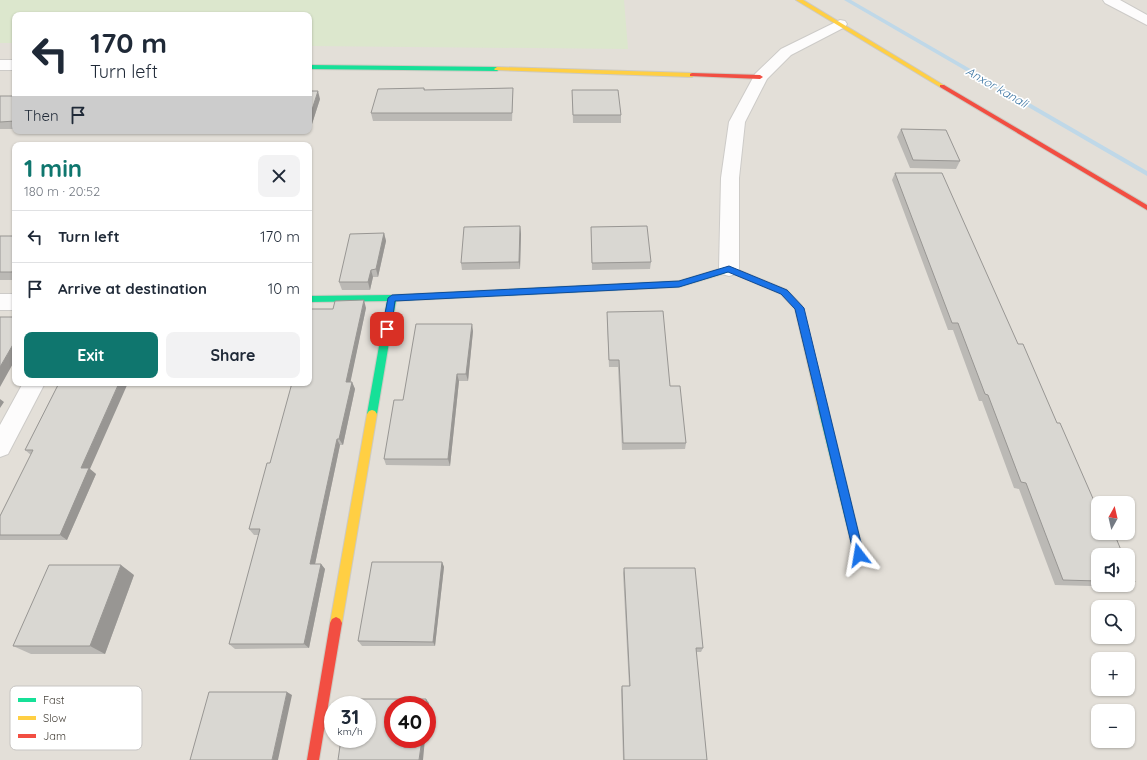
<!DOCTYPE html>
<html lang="en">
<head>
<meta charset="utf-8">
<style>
  :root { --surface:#fff; --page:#f2f2f3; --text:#1f2937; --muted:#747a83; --line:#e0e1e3; --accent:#0f766e }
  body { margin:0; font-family:Quicksand,sans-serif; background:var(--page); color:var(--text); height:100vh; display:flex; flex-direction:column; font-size:15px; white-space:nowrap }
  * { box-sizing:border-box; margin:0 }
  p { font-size:13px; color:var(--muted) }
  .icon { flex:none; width:22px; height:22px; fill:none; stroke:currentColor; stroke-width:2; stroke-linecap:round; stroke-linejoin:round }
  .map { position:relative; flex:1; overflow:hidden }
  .panel { position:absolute; left:12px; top:142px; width:300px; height:244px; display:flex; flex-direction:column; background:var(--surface); border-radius:8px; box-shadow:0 1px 3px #0004 }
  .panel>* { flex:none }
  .guide { position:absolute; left:12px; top:12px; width:300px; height:122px; border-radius:8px; box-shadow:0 1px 3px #0004; background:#fff; color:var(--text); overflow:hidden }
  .needle { width:26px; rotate:8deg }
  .tools { position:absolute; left:1091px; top:496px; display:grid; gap:8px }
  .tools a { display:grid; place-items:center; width:44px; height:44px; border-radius:8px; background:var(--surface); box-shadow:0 1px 3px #0004; font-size:20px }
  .speed { position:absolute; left:324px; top:696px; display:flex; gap:8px; font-size:20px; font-weight:700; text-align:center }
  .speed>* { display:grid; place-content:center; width:52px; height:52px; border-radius:50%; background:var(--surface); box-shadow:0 1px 3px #0004; line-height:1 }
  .speed small { font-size:10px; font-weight:400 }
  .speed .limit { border:6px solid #d22; background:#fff; color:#111 }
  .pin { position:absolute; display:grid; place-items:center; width:34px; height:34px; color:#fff; margin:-17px; border-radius:8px; box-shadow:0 2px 6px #0006 }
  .me { position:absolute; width:44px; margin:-22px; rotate:346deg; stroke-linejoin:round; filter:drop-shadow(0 0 3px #0008) }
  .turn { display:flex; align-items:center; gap:14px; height:84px; padding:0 12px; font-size:18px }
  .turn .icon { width:52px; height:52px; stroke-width:2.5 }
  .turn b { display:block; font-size:28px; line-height:34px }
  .then { display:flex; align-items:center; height:38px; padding:0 12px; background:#0003; gap:8px; font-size:15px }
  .round { display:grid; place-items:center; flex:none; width:42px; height:42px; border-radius:8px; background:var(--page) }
  .summary { display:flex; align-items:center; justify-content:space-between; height:68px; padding:0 12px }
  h1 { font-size:24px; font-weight:800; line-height:30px; color:var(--accent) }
  .primary-button { display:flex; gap:8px; margin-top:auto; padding:8px 12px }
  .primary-button a { flex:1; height:46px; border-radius:8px; background:var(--accent); color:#fff; font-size:16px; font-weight:800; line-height:46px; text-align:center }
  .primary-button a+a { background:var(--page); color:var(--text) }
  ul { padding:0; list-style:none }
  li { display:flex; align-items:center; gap:12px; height:52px; padding:0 12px; border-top:1px solid var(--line) }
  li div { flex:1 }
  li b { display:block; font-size:15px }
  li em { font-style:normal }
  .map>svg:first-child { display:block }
  .residential { fill:#e3dfd8; fill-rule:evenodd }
  .green { fill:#dce7cd }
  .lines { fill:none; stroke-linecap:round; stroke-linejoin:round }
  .stream { fill:#bfd8e8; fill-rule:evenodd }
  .street-casing { stroke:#cdcbc8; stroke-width:2 }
  .fast-casing { stroke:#cdcac2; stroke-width:2 }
  .slow-casing { stroke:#cdcac2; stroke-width:2 }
  .jam-casing { stroke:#cdcac2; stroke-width:2 }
  .street { fill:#fdfcfc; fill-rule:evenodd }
  .fast { fill:#16e098; fill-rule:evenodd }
  .slow { fill:#ffcf43; fill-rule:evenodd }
  .jam { fill:#f24e42; fill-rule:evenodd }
  .wall { fill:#bbb9b5 }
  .shaded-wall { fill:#989693 }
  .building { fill:#d9d7d2; stroke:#989693 }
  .route { fill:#1a73e8; stroke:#114b97 }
  .labels { text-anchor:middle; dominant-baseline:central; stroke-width:3.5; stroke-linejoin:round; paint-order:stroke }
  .far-water-label { font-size:12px; font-style:italic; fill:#3d76a3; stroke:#fff }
  .key { fill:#fff; stroke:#c7c5c3; stroke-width:1 }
  .key-label { font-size:11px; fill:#443f37 }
</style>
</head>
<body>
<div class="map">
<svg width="1147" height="760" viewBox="0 0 1147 760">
  <rect width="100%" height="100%" fill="#efeeea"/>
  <path class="residential" d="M 0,0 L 1147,0 L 1147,760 L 0,760 ZM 15,15 L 309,15 L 309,131 L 15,131 ZM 15,145 L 309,145 L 309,383 L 15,383 ZM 1098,503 L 1128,503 L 1128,533 L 1098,533 ZM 1098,555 L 1128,555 L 1128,585 L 1098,585 ZM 1098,607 L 1128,607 L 1128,637 L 1098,637 ZM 1098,659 L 1128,659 L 1128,689 L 1098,689 ZM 333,705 L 367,705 L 367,739 L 333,739 ZM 393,705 L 427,705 L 427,739 L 393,739 ZM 1098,711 L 1128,711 L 1128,741 L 1098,741 Z"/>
  <path class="green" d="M 0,0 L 624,0 L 628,49 L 309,46 L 309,15 L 15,15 L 15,43 L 0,43 Z"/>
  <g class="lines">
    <path class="stream" d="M 844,0 L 851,0 L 1147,171 L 1147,176 Z"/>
    <defs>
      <path id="street" d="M 1103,0 L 1120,0 L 1147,15 L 1147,25 L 1105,3 Z
        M 840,20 L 845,21 L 847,24 L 845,27 L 791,55 L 767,79 L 745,122 L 739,178 L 739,269 L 736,274 L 729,276 L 722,274 L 719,269 L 721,178 L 729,122 L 755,74 L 781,49 Z
        M 0,60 L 15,60 L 15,70 L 0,70 Z
        M 0,294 L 15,294 L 15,310 L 0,310 Z
        M 23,383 L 45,383 L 8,454 L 0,457 L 0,425 Z"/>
      <path id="fast" d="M 309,65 L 497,67 L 500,69 L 497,71 L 309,69 Z
        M 726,267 L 729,268 L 730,270 L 729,272 L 679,287 L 396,301 L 377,414 L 375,417 L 372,418 L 369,417 L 367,414 L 387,301 L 309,302 L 309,296 L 392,295 L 679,281 Z
        M 823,404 L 826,405 L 828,408 L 864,555 L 863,559 L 859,560 L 855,559 L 854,555 L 818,408 L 820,405 Z"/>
      <path id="slow" d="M 796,0 L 803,0 L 945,86 L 940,87 Z
        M 497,67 L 692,73 L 695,75 L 692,77 L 495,70 L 494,69 Z
        M 729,266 L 787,290 L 802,306 L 828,408 L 826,411 L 823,412 L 820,411 L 818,408 L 795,309 L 781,294 L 729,272 L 723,272 L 722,270 L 723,268 Z
        M 372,410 L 375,411 L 377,414 L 342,623 L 340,627 L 336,629 L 332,627 L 330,623 L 367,414 L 369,411 Z"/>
      <path id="jam" d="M 692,73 L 760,75 L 763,77 L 760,79 L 690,76 L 690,74 Z
        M 940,85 L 944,85 L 1147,205 L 1147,210 L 940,87 Z
        M 336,617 L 340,619 L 342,623 L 319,760 L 307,760 L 330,623 L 332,619 Z"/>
    </defs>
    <use href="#street" class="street-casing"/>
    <use href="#fast" class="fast-casing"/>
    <use href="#slow" class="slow-casing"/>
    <use href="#jam" class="jam-casing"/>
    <use href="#street" class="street"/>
    <use href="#fast" class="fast"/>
    <use href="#slow" class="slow"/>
    <use href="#jam" class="jam"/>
  </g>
  <path class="wall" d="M 424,88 L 425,90 L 513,88 L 513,96 L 512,121 L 373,121 L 371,113 Z
    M 572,90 L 621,115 L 621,123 L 573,123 Z
    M 309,91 L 320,99 L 312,124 L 309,124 Z
    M 0,96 L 15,96 L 15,129 L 0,129 Z
    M 901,129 L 960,161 L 956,169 L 910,168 L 897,137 Z
    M 895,173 L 1098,555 L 1098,585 L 1128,585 L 1128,565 L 1135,582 L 1127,587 L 1055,585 L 1019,489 L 1014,488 L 982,401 L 979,401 L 953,330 L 948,330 L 892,180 Z
    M 520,226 L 521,234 L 520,269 L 462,270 L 461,263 Z
    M 591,227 L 651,262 L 650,269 L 592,270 Z
    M 384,233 L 386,241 L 378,277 L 373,277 L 370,290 L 342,290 L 339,282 Z
    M 0,236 L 15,236 L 15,280 L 0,280 Z
    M 366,308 L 350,382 L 352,382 L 355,389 L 343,445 L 340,445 L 315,564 L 321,564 L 325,569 L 309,648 L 235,649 L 229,644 L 259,535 L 254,535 L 249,529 L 270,463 Z
    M 607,312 L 670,386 L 686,443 L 685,449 L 622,450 L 618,367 L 609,367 L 607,319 Z
    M 473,331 L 468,381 L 459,381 L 450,466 L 386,465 L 384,459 Z
    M 59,383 L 90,469 L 96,474 L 67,540 L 0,540 L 0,516 L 31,455 L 25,450 Z
    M 442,562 L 444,567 L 435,646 L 362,646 L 358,641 Z
    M 624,568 L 703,648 L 701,652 L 696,652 L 707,760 L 623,760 L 621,690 L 622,686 L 629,686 L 623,573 Z
    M 134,575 L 105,654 L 31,654 L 13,646 Z"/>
  <path class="shaded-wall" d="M 318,91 L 320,99 L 312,124 L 310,116 Z
    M 520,226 L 521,234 L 520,269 L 519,262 Z
    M 384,233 L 386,241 L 378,277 L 376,269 Z
    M 15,267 L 15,276 L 12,272 Z
    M 371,270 L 373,277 L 370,290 L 368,282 Z
    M 364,300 L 366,308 L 349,389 L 346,382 Z
    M 472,324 L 473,331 L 468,381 L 466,374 Z
    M 15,341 L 15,360 L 0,387 L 0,367 Z
    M 457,374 L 459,381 L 450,466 L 448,459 Z
    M 352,382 L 355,389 L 343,445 L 339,439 Z
    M 119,383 L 128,383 L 90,469 L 96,474 L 67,540 L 60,535 L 81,468 Z
    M 0,399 L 4,402 L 0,408 Z
    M 337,439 L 340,445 L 314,569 L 310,564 Z
    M 442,562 L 444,567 L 435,646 L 433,642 Z
    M 321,564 L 325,569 L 309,648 L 304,644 Z
    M 121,565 L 134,575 L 105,654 L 90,646 Z
    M 287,692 L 292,695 L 278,760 L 272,760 Z
    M 426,699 L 429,703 L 427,719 L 427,705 L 426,705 Z
    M 422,739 L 425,739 L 423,760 L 419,760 Z"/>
  <path class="building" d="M 424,88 L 424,90 L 513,88 L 512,113 L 371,113 L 378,89 Z
    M 572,90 L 618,90 L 621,115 L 573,115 Z
    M 309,91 L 318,91 L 310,116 L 309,116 Z
    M 0,96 L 15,96 L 15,121 L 0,122 Z
    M 901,129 L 946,130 L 960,161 L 913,160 Z
    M 895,173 L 942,173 L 1018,344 L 1023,344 L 1057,423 L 1060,423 L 1098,510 L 1098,533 L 1114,533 L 1123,555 L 1098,555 L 1098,581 L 1063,580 L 1026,483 L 1021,482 L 988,395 L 985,394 L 958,323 L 952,323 Z
    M 520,226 L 519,262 L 461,263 L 464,227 Z
    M 647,226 L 651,262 L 592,263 L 591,227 Z
    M 384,233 L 376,269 L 371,270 L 368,282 L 339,282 L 350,234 Z
    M 0,236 L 15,236 L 15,267 L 12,272 L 0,272 Z
    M 364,300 L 346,382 L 352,382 L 339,439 L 337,439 L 310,564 L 321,564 L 304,644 L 229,644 L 260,529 L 249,529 L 267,463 L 270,463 L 292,383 L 309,383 L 309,309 L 333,309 L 335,301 Z
    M 663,311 L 670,386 L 680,386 L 686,443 L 623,443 L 619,360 L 609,360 L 607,312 Z
    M 0,317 L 15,317 L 15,341 L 0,367 Z
    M 416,324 L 472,324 L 466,374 L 457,374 L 448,459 L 384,459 L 394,400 L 403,400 Z
    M 59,383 L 119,383 L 81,468 L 89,468 L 60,535 L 0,535 L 0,516 L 33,450 L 25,450 Z
    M 372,562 L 442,562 L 433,642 L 358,641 Z
    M 49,565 L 121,565 L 90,646 L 13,646 Z
    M 1128,565 L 1135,582 L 1128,582 Z
    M 624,568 L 695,568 L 703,648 L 696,648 L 707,760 L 624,760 L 622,686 L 630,686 Z
    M 209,692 L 287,692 L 272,760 L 190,760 Z
    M 348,699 L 426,699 L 426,705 L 393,705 L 393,739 L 422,739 L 419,760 L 338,760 L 341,739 L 367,739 L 367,705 L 347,705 Z"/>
  <path class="route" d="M 729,266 L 787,290 L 804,308 L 864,555 L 863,558 L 859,560 L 855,558 L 854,555 L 795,309 L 781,294 L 728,272 L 679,287 L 395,301 L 391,329 L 387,332 L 382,329 L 388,298 L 392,295 L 679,281 Z"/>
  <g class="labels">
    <g class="far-water-label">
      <text transform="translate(997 87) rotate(30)">Anxor kanali</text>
    </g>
  </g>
  <rect x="10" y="686" width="132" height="64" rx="6" class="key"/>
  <rect x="18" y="698" width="18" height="4" fill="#16e098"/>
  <rect x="18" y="716" width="18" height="4" fill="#ffcf43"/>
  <rect x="18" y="734" width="18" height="4" fill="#f24e42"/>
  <g class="key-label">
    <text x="43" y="704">Fast</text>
    <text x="43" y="722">Slow</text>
    <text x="43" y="740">Jam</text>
  </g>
</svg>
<div class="tools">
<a><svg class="needle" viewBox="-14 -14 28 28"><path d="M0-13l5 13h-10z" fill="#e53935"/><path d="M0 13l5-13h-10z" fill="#747a83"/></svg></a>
<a><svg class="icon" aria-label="sound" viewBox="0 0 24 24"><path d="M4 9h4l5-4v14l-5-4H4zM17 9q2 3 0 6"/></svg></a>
<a><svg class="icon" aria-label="search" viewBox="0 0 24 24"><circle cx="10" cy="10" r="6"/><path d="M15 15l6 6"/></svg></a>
<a>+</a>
<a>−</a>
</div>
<div class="speed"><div>31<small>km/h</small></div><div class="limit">40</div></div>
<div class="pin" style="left:387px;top:329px;background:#d93025"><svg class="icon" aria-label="arrive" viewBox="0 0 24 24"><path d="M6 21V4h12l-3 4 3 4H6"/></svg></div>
<svg class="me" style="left:859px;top:555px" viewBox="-20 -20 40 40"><path d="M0-17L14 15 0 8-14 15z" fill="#1a73e8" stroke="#fff" stroke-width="4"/></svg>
<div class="guide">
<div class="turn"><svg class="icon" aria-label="left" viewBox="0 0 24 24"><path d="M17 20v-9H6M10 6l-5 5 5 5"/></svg><div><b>170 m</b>Turn left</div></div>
<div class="then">Then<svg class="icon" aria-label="arrive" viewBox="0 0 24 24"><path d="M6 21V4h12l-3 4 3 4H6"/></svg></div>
</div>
<section class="panel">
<div class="summary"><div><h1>1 min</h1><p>180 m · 20:52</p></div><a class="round"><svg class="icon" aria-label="close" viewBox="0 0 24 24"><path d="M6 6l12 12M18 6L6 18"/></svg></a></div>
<ul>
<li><svg class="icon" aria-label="left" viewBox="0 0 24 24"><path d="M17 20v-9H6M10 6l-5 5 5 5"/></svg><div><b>Turn left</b></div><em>170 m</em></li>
<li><svg class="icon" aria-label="arrive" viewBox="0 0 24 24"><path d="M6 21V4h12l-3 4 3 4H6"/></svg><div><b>Arrive at destination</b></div><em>10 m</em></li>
</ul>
<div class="primary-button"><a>Exit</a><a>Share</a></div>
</section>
</div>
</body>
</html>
